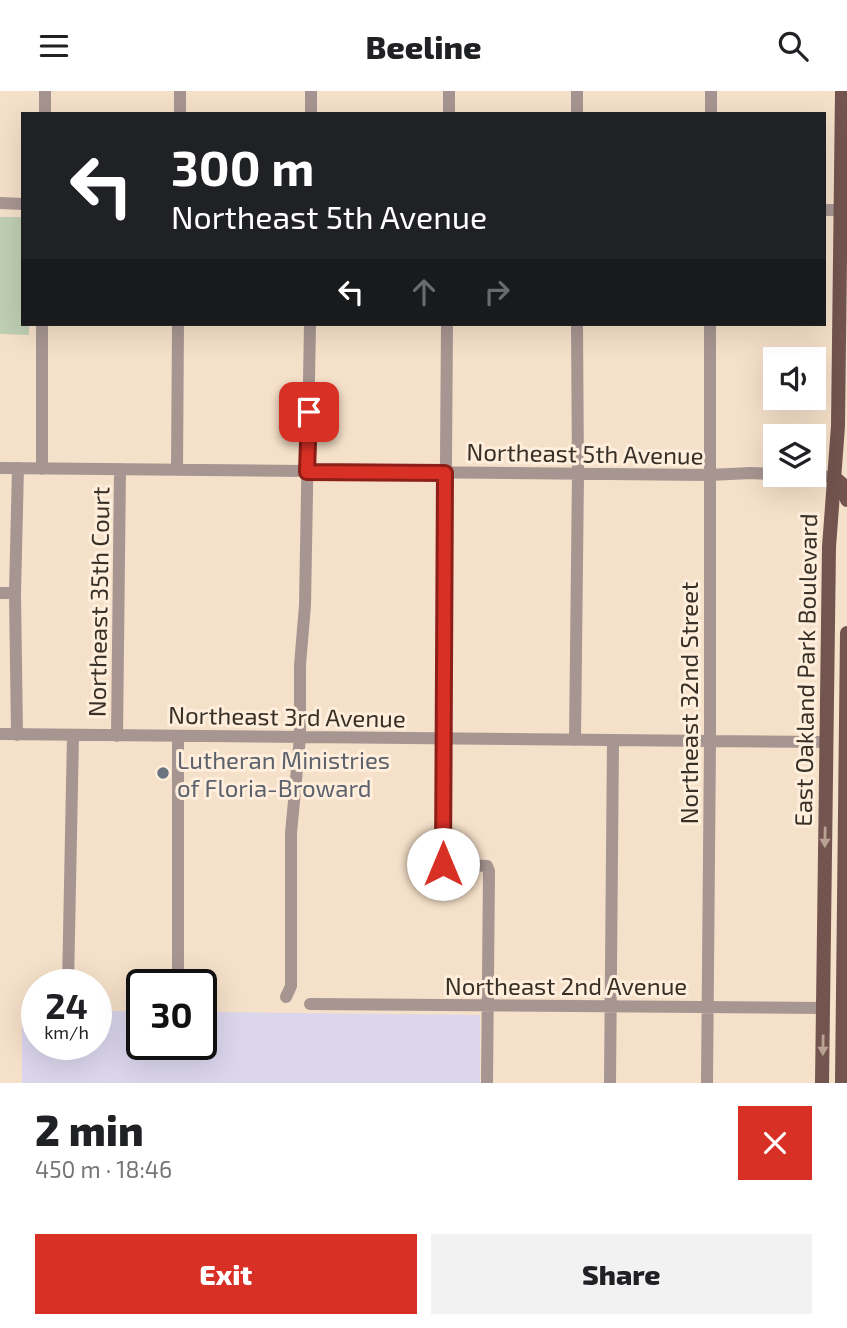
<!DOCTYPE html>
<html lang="en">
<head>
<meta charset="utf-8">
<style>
  :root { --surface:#fff; --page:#f2f2f2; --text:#202124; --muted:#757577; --accent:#d93025 }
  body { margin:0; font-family:"Exo 2",sans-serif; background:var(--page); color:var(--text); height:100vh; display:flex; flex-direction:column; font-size:26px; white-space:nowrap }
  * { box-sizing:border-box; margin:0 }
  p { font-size:23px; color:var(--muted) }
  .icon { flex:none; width:38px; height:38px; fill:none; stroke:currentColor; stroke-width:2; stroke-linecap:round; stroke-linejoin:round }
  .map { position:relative; height:992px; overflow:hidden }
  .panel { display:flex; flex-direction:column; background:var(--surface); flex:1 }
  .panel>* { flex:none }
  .banner { position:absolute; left:21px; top:21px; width:805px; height:214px; border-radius:0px; box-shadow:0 7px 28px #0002; background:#202124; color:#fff; overflow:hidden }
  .fabs { position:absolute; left:763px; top:256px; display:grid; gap:14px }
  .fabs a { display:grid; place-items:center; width:63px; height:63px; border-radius:0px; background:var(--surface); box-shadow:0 7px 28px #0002; font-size:35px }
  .speed { position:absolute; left:21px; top:878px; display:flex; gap:14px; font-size:35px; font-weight:700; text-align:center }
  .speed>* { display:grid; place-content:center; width:91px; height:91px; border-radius:50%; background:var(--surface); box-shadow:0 7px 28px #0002; line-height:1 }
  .speed small { font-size:18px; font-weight:400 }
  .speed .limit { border:4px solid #111; border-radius:10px; background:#fff; color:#111 }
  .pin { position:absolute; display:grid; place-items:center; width:60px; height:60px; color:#fff; margin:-30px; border-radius:14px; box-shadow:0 4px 10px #0006 }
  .me { position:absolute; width:77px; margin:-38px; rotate:0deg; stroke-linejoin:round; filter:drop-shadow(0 0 5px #0008) }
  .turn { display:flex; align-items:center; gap:24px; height:147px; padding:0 35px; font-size:32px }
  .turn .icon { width:91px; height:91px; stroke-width:2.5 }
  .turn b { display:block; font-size:49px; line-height:60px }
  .lanes { display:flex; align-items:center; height:66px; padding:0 35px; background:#0003; justify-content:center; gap:35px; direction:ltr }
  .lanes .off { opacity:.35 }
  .round { display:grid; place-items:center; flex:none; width:74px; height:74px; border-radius:0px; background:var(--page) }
  .head { display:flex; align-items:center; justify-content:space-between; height:119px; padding:0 35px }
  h1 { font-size:42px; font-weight:800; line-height:52px }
  .button { display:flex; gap:14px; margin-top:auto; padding:14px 35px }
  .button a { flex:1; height:80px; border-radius:0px; background:var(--accent); color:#fff; font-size:28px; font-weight:800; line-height:80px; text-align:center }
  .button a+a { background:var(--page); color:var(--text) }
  header { display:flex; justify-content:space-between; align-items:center; height:91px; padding:0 35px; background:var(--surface); font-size:32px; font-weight:800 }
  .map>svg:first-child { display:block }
  .commercial { fill:#dbd6ec }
  .green { fill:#bfcfb2 }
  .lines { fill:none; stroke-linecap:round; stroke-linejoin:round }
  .minor { stroke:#a79591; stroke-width:12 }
  .major { stroke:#73544e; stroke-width:14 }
  .oneway { fill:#b9a194 }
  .route-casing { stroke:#8d1f18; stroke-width:18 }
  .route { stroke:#d93025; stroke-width:12 }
  .worship-dot { fill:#6b7280; stroke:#ffeedb; stroke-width:2.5 }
  .labels { text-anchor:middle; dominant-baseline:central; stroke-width:6; stroke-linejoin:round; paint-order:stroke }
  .street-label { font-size:24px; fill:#383027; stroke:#ffeedb }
  .worship-label { font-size:24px; fill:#5b616d; stroke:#ffeedb; text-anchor:start }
</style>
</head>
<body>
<header><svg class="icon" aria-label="menu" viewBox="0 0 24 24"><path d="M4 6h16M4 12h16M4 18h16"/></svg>Beeline<svg class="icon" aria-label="search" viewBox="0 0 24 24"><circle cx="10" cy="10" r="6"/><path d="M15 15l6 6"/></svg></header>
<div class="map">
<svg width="847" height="992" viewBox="0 0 847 992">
  <rect width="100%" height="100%" fill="#f5e0c9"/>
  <path class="commercial" d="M 22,919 L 37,919 L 37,954 L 96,954 L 96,920 L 142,920 L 142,954 L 201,954 L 201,921 L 480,924 L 480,992 L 22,992 Z"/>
  <path class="green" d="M 0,126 L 23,126 L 23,233 L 29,233 L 29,244 L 0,243 Z"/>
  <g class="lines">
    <path class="minor" d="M 45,23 L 45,0
      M 180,23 L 180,0
      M 311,23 L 311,0
      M 449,23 L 449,0
      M 577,23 L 577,0
      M 711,23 L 711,0
      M 0,112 L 23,113
      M 824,119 L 847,119
      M 42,233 L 42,378
      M 447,233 L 443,773 L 487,775 L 489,780 L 487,992
      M 0,377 L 709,384 L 751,382 L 834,386
      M 177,379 L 178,233
      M 0,502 L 15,502
      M 0,643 L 826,651
      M 17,644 L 15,502 L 18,377
      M 117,645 L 120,378
      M 178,645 L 178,894
      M 575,649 L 578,383 L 577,233
      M 68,894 L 73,644
      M 286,906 L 291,895 L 291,742 L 300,646 L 300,574 L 305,514 L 310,233
      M 310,913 L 823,917
      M 610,992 L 613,649
      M 707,992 L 710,650 L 710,233"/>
    <path class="major" d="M 834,386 L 842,393 L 847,409
      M 822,992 L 829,456 L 838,335 L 842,0
      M 842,992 L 847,542"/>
  </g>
  <defs><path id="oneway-solid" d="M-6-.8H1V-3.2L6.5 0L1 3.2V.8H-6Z" transform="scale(1.75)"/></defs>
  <g class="oneway">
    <use href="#oneway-solid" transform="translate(825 746) rotate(91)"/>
    <use href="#oneway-solid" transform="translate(823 954) rotate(91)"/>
  </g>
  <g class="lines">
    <defs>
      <path id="route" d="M 309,321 L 307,381 L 445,382 L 443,773"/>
    </defs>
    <use href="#route" class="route-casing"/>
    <use href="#route" class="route"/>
  </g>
  <circle class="worship-dot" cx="163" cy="682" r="7"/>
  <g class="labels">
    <g class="street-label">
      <text transform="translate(585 362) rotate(1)">Northeast 5th Avenue</text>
      <text transform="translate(98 511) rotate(-89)">Northeast 35th Court</text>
      <text transform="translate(805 579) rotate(-89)">East Oakland Park Boulevard</text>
      <text transform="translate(688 612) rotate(-90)">Northeast 32nd Street</text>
      <text transform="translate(287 625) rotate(1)">Northeast 3rd Avenue</text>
      <text x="566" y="894">Northeast 2nd Avenue</text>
    </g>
    <g class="worship-label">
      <text x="177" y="668">Lutheran Ministries<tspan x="177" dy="28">of Floria-Broward</tspan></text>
    </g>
  </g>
</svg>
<div class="fabs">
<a><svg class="icon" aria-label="sound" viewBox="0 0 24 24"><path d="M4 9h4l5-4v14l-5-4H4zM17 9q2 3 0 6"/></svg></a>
<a><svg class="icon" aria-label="layers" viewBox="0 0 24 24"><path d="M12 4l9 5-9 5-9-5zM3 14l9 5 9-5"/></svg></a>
</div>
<div class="speed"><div>24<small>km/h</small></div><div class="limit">30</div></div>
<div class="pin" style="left:309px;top:321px;background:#d93025"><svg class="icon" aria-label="arrive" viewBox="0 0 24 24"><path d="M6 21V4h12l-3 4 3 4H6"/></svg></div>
<svg class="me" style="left:443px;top:773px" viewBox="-20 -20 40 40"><circle r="19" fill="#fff"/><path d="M0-13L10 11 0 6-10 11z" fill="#d93025"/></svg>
<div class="banner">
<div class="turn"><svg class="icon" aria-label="left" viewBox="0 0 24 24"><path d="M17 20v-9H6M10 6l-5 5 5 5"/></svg><div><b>300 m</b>Northeast 5th Avenue</div></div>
<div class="lanes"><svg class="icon" aria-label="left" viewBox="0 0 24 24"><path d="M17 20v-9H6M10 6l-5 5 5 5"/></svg><svg class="icon off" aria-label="ahead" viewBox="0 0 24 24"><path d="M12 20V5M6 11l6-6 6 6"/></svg><svg class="icon off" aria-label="right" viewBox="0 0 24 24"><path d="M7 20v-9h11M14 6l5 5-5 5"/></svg></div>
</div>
</div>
<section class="panel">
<div class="head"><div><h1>2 min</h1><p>450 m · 18:46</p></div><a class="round" style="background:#d93025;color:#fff"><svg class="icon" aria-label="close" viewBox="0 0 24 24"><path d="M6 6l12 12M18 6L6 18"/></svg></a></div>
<div class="button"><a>Exit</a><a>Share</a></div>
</section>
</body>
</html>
